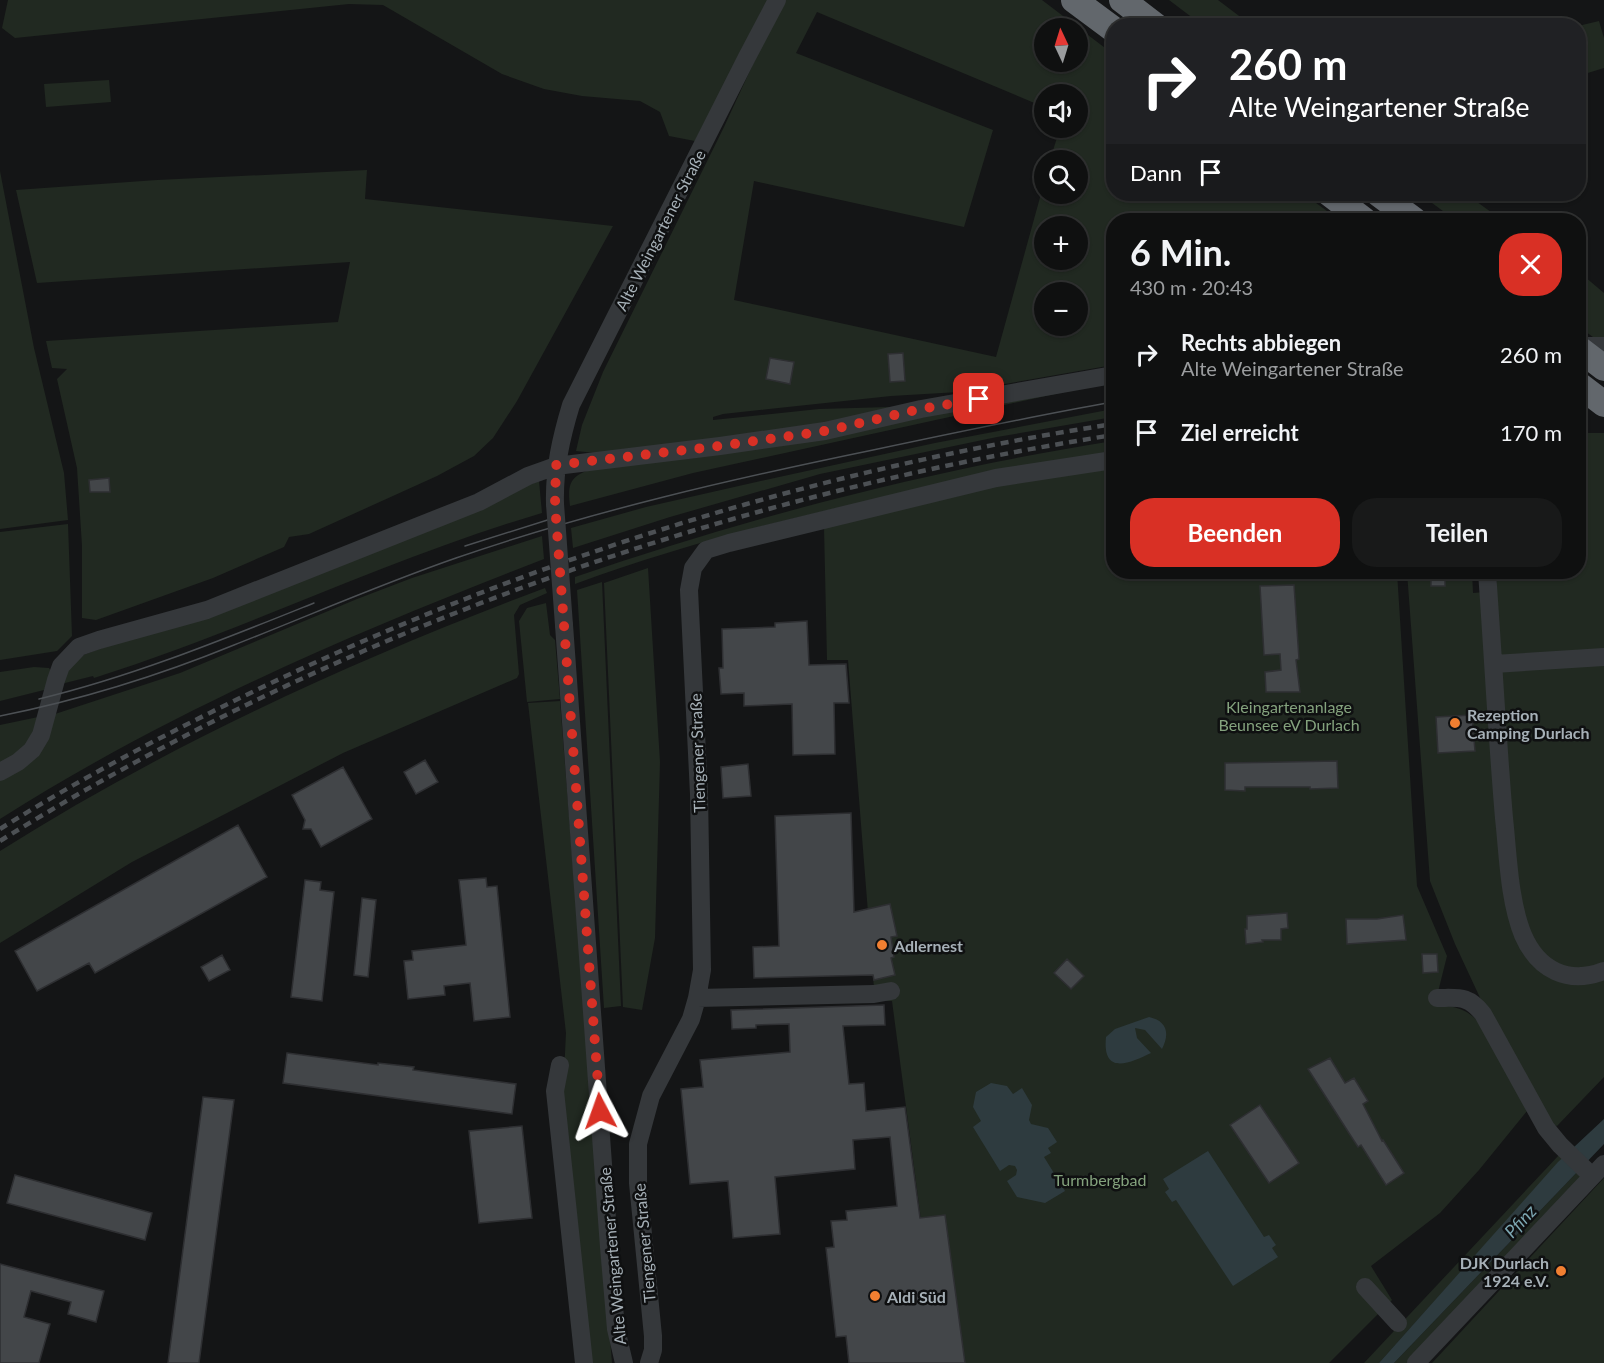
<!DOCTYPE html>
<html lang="de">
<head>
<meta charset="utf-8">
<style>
  :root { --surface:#0f1010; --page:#181919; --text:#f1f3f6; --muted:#9b9d9f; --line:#2f3030; --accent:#d93025 }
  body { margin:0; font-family:Lato,sans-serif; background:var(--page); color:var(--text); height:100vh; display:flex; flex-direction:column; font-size:22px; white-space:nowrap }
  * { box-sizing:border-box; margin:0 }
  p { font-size:20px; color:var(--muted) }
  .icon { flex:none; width:33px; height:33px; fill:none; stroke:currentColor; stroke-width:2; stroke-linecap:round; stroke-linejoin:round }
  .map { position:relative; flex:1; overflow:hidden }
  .side { position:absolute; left:1106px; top:213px; width:480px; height:366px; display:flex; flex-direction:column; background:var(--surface); border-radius:24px; box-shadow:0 2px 4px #0004,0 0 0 2px var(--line) }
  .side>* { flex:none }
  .top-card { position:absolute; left:1106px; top:18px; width:480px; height:183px; border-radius:24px; box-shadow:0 2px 4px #0004,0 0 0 2px var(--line); background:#202124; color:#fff; overflow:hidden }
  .needle { width:39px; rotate:356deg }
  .tools { position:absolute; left:1034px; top:18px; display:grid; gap:12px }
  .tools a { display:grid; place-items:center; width:54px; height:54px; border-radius:50%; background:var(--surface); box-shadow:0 2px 4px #0004,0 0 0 2px var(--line); font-size:30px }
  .pin { position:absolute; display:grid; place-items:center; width:51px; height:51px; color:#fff; margin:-26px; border-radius:12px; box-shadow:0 3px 9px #0006 }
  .me { position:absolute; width:66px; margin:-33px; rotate:356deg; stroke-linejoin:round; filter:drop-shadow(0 0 4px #0008) }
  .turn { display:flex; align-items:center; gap:21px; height:126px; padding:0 24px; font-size:27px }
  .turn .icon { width:78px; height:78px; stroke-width:2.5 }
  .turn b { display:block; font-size:42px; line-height:51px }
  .then { display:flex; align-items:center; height:57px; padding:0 24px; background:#0003; gap:12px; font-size:22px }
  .round { display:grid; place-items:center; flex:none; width:63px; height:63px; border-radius:24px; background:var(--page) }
  .head { display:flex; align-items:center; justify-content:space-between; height:102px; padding:0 24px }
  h1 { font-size:36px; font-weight:700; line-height:45px }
  .button { display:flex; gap:12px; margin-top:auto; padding:12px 24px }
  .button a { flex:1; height:69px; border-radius:24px; background:var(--accent); color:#fff; font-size:24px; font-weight:700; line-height:69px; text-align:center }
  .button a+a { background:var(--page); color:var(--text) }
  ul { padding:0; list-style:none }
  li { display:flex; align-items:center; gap:18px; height:78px; padding:0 24px }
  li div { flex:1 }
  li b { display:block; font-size:22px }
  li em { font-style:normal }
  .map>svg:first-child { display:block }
  .green { fill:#212921; fill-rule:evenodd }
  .water { fill:#2e3b3f }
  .building { fill:#434649; stroke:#2e2f32; stroke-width:1.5 }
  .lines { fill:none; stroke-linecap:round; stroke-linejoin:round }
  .minor { stroke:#35383b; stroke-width:18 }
  .highway { stroke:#62676c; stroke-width:26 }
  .tram { stroke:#4c5054; stroke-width:1.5 }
  .rail { stroke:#4c5054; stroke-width:4.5; stroke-dasharray:8 6; stroke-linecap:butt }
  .minor-bridge { stroke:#35383b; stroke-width:18 }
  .highway-bridge { stroke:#62676c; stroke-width:26 }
  .route { stroke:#d93025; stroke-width:10; stroke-dasharray:0 18 }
  .poi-dot { fill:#f17f31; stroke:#0f1011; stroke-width:2 }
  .labels { text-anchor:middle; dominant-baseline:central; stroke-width:5; stroke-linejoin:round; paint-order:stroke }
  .street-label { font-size:16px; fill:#a6b0b7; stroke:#0f1011 }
  .park-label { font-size:16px; fill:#84a27d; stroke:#0f1011 }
  .poi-label { font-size:16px; font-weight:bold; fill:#a6b0b7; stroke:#0f1011; text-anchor:start }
  .water-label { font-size:18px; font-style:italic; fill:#7da7b2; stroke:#0f1011 }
</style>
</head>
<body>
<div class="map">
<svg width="1604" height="1363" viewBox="0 0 1604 1363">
  <rect width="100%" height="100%" fill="#141516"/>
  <path class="green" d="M 8,0 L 768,0 L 695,141 L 669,136 L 660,112 L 640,101 L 582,96 L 544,89 L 502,74 L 383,5 L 349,4 L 15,38 L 2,28 Z
    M 786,0 L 1042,0 L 1113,54 L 1113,194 L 1304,194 L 1339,220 L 1113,220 L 1113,365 L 959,392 L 891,396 L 723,414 L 713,417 L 713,420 L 819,409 L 890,407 L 891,409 L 822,424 L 604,454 L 576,451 L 582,425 L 603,372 L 724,127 L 765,38 ZM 817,12 L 1044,107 L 1044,94 L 1077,94 L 1077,128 L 1060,128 L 1050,160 L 1077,160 L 1077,194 L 1044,194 L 1044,183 L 996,357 L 734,300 L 754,181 L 964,227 L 993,130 L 796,53 ZM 1044,28 L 1077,28 L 1077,62 L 1044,62 ZM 1044,226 L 1077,226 L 1077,260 L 1044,260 ZM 1044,292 L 1077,292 L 1077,326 L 1044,326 Z
    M 1169,0 L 1218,0 L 1251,25 L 1202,25 Z
    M 1599,21 L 1604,38 L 1604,68 L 1578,76 L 1578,26 Z
    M 109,80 L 111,102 L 46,107 L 44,84 Z
    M 367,170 L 365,199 L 613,226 L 517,401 L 493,438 L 474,456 L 437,476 L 309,534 L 289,537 L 284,547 L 213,578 L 96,620 L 82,618 L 82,546 L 77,468 L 57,379 L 67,369 L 52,368 L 46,341 L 338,322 L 350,262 L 37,283 L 16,190 L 157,180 Z
    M 0,171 L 34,348 L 64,473 L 68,520 L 0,529 Z
    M 1420,194 L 1466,194 L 1502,220 L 1455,220 Z
    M 1578,271 L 1604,293 L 1604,340 L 1597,340 L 1578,326 Z
    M 1069,391 L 693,473 L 570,506 C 566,477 575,475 600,466 Z
    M 1113,409 L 1113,417 L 997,437 L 820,474 L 670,517 L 573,548 L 571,528 L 646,507 L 770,479 L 935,443 Z
    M 1578,433 L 1604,433 L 1604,1077 L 1557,1126 L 1552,1124 L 1482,1002 L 1455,944 L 1430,881 L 1407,572 L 1472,572 L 1473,593 L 1497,591 L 1496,572 L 1578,572 Z
    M 1113,441 L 1113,452 C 931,487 749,520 575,584 L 575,577 C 750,517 930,470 1113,441 Z
    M 1113,466 L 1113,572 L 1397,572 L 1417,886 L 1447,956 L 1435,1004 C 1458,1008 1466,1007 1482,1026 L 1527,1111 L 1479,1170 L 1440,1213 L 1371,1266 L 1392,1300 L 1329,1363 L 940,1363 L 892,1001 L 875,1001 L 848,660 L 827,660 L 824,527 L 1018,481 Z
    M 539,481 L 542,513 C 389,558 246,630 94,678 L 93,676 L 61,684 L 73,659 Z
    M 68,524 L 72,636 L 57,651 L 0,660 L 0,532 Z
    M 542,536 L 544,559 C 357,631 170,711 0,819 L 0,778 L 55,714 L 180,673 L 357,599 L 412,578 Z
    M 648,568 L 660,762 L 655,938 L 642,1010 L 623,1007 L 604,583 Z
    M 602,582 L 621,1006 L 604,1008 L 577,590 Z
    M 545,588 L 547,593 L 520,605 L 514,615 L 519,674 L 517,678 L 343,753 L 132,862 L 0,943 L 0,851 C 171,743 356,659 545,588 Z
    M 546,603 L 550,635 L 555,640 L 560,699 L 527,702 L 519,621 L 527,608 Z
    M 34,667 L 49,668 L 52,673 L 44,690 L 0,701 L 0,672 Z
    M 560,701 L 612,1363 L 591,1363 L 563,1094 L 566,1033 L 528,703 Z
    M 43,716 L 36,737 L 0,767 L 0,725 Z
    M 1559,1155 L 1564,1157 L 1379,1363 L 1364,1363 Z
    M 1579,1170 L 1583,1176 L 1410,1363 L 1394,1363 Z
    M 1604,1178 L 1604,1363 L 1432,1363 Z"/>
  <path class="water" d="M 1149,1017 C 1167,1021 1170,1033 1162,1049 L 1145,1030 L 1135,1028 L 1137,1038 L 1151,1053 C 1130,1063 1102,1076 1106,1037 L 1115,1029 Z
    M 991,1083 L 1007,1086 L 1013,1094 L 1022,1088 L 1032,1105 L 1029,1120 L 1031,1124 L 1048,1128 L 1057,1142 L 1048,1148 L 1051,1153 L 1044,1157 L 1065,1191 L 1045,1203 L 1017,1197 L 1007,1181 L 1016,1175 L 1017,1170 L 1015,1166 L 1009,1165 L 1000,1171 L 973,1127 L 981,1121 L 973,1107 L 976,1092 Z
    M 1604,1119 L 1604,1144 L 1394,1363 L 1379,1363 L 1558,1162 Z
    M 1208,1151 L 1264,1237 L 1269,1235 L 1276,1245 L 1272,1248 L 1278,1257 L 1233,1286 L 1176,1200 L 1172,1202 L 1165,1192 L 1169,1189 L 1163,1179 Z"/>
  <path class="building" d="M 903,353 L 905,381 L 890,382 L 888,354 Z
    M 770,358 L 794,362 L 790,384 L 766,379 Z
    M 109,478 L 110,492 L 90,492 L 89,480 Z
    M 1431,572 L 1445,572 L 1445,586 L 1431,586 Z
    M 1294,585 L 1299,659 L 1296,660 L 1300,692 L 1266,692 L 1265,672 L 1281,670 L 1280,654 L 1264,655 L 1260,586 Z
    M 807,621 L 809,665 L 846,664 L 849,703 L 834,703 L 835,754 L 793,755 L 792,704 L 744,706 L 744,693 L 721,694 L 719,668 L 723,668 L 722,629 L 775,627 L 775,623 Z
    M 1472,715 L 1475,751 L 1438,753 L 1436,717 Z
    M 425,760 L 438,782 L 416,794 L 404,772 Z
    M 1337,761 L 1338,788 L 1310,789 L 1310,787 L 1245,787 L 1245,791 L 1225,790 L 1225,763 Z
    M 748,764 L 751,796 L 723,798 L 721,767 Z
    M 343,767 L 372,819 L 321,847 L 311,829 L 303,829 L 305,820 L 292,795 Z
    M 851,813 L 854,912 L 890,904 L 897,936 L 891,937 L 894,957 L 891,958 L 895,975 L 874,980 L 873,975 L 754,978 L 753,947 L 779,946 L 775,816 Z
    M 238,825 L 267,877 L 95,973 L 89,963 L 37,991 L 15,951 Z
    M 486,878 L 487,887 L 497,886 L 510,1017 L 474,1021 L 470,983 L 444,986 L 445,995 L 408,999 L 404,961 L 413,960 L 412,951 L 466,945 L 459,880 Z
    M 305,880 L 321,882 L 320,890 L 334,892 L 322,1001 L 291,997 Z
    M 362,898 L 376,900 L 368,977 L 354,975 Z
    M 1287,913 L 1288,928 L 1281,929 L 1281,940 L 1262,940 L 1263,942 L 1246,944 L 1245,929 L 1247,929 L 1247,916 Z
    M 1403,915 L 1406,940 L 1347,944 L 1346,919 L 1377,919 Z
    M 1422,954 L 1437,954 L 1438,972 L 1423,973 Z
    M 222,955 L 230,970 L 209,981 L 201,967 Z
    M 1067,959 L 1084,976 L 1071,989 L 1054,973 Z
    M 884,1005 L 885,1025 L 843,1026 L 849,1084 L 864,1083 L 866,1111 L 905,1107 L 920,1218 L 945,1215 L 965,1363 L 849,1363 L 846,1336 L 836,1337 L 826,1248 L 834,1247 L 831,1221 L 847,1220 L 846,1211 L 897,1206 L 890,1137 L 853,1140 L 855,1169 L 775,1177 L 780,1234 L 733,1238 L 728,1181 L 690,1184 L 681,1089 L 703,1087 L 700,1060 L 790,1052 L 789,1024 L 756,1025 L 756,1028 L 732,1029 L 731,1010 Z
    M 287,1053 L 378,1065 L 378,1063 L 414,1067 L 413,1070 L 516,1084 L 512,1114 L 283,1083 Z
    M 1330,1058 L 1345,1083 L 1354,1078 L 1368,1101 L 1363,1104 L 1382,1141 L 1383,1140 L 1404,1173 L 1386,1185 L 1361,1145 L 1358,1147 L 1347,1130 L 1308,1069 Z
    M 203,1097 L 234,1100 L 199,1363 L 168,1363 Z
    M 1260,1105 L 1299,1163 L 1269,1183 L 1230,1125 Z
    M 522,1126 L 532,1218 L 479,1223 L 469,1131 Z
    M 15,1175 L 152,1213 L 145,1240 L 7,1203 Z
    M 0,1264 L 104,1291 L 96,1322 L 68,1314 L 71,1302 L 31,1291 L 24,1317 L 50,1324 L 39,1363 L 0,1363 Z"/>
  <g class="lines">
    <path class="minor" d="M 1578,346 L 1604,346
      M 555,504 C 554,469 561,438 571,405 L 747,57 L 777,0
      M 1487,572 C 1493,654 1497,736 1504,818 C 1508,854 1509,901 1523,935 C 1538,970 1568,985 1604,971
      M 564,625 L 609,1247 L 616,1329 L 624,1363
      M 1494,664 L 1604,657
      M 0,772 L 18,762 L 32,750 L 41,735 L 56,680 L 61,666 L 79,647 L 99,640 L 207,610 L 479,502 L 528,476 L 556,466 L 720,446 L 825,431 L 921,409 L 1113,375
      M 697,998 L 874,994 L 891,991
      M 1437,998 C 1459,998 1468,995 1483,1014 L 1546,1128 L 1560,1145 L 1592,1176
      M 560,1065 L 555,1091 L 584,1363
      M 1365,1287 L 1398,1323
      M 649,1363 L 653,1350 L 653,1336 L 638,1183 L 638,1144 L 651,1096 L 691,1019 L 697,998 L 702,970 L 699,794 L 689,590 L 693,568 L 706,550 L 729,543 L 996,478 L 1113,460
      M 1416,1363 L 1604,1164"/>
    <path class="highway" d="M 1074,0 L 1113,29
      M 1122,0 L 1156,26
      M 1330,194 L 1364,220
      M 1379,194 L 1414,220"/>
    <path class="tram" d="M 1578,356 L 1604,357
      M 1578,365 L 1604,366
      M 465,546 L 557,517
      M 39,699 C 134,676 224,639 314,603
      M 0,716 C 80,700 158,676 234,645 C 308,616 381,584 456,558 C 592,511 732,479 873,450 C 953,433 1033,416 1113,402"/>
    <path class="rail" d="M 1578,398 L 1604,399
      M 0,829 C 86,775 177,728 269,684 C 536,557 821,469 1113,424
      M 0,841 C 338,631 721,497 1113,435"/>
    <path class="minor-bridge" d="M 555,504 L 564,625"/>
    <path class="highway-bridge" d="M 1578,348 L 1604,368
      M 1578,384 L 1604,404"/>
  </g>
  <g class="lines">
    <path class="route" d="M 600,1111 L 555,504 L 556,465 L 720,446 L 825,431 L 921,409 L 979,399"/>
  </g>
  <g class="poi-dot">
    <circle cx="1455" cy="723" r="6"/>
    <circle cx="882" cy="945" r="6"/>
    <circle cx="1561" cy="1271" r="6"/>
    <circle cx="875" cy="1296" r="6"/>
  </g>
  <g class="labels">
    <g class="street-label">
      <text transform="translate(660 230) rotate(-63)">Alte Weingartener Straße</text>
      <text transform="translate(697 753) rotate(-92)">Tiengener Straße</text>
      <text transform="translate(644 1243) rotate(-95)">Tiengener Straße</text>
      <text transform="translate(612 1256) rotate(-95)">Alte Weingartener Straße</text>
    </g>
    <g class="park-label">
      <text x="1289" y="706">Kleingartenanlage<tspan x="1289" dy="18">Beunsee eV Durlach</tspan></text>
      <text x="1100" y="1179">Turmbergbad</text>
    </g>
    <g class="poi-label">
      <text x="1467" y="714">Rezeption<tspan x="1467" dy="18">Camping Durlach</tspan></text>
      <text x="894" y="945">Adlernest</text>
      <text x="1549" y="1262" text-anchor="end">DJK Durlach<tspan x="1549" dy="18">1924 e.V.</tspan></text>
      <text x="887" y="1296">Aldi Süd</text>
    </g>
    <g class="water-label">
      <text transform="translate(1520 1221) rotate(-47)">Pfinz</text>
    </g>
  </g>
</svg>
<div class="tools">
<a><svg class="needle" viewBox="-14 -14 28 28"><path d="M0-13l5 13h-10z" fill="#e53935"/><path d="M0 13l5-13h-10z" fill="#9b9d9f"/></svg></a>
<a><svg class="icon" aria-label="sound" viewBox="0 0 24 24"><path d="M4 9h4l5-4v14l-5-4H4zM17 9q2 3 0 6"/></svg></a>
<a><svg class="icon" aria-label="search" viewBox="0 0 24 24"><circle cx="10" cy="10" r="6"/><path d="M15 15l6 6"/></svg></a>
<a>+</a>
<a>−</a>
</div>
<div class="pin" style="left:979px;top:399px;background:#d93025"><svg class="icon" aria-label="arrive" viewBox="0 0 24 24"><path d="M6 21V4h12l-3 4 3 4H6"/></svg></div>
<svg class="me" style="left:600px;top:1111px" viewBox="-20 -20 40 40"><path d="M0-17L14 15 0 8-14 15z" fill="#d93025" stroke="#fff" stroke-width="4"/></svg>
<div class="top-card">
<div class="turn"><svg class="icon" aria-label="right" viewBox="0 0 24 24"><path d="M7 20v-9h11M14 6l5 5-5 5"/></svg><div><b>260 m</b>Alte Weingartener Straße</div></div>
<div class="then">Dann<svg class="icon" aria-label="arrive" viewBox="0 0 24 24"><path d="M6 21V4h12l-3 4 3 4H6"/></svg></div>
</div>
<section class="side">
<div class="head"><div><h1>6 Min.</h1><p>430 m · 20:43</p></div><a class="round" style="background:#d93025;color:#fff"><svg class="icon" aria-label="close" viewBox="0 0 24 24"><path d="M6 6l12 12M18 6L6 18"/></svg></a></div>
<ul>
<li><svg class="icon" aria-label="right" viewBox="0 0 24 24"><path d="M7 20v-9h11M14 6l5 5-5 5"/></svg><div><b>Rechts abbiegen</b><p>Alte Weingartener Straße</p></div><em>260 m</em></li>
<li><svg class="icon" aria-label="arrive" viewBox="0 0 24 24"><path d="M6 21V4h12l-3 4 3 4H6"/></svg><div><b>Ziel erreicht</b></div><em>170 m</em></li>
</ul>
<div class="button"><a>Beenden</a><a>Teilen</a></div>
</section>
</div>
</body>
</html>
